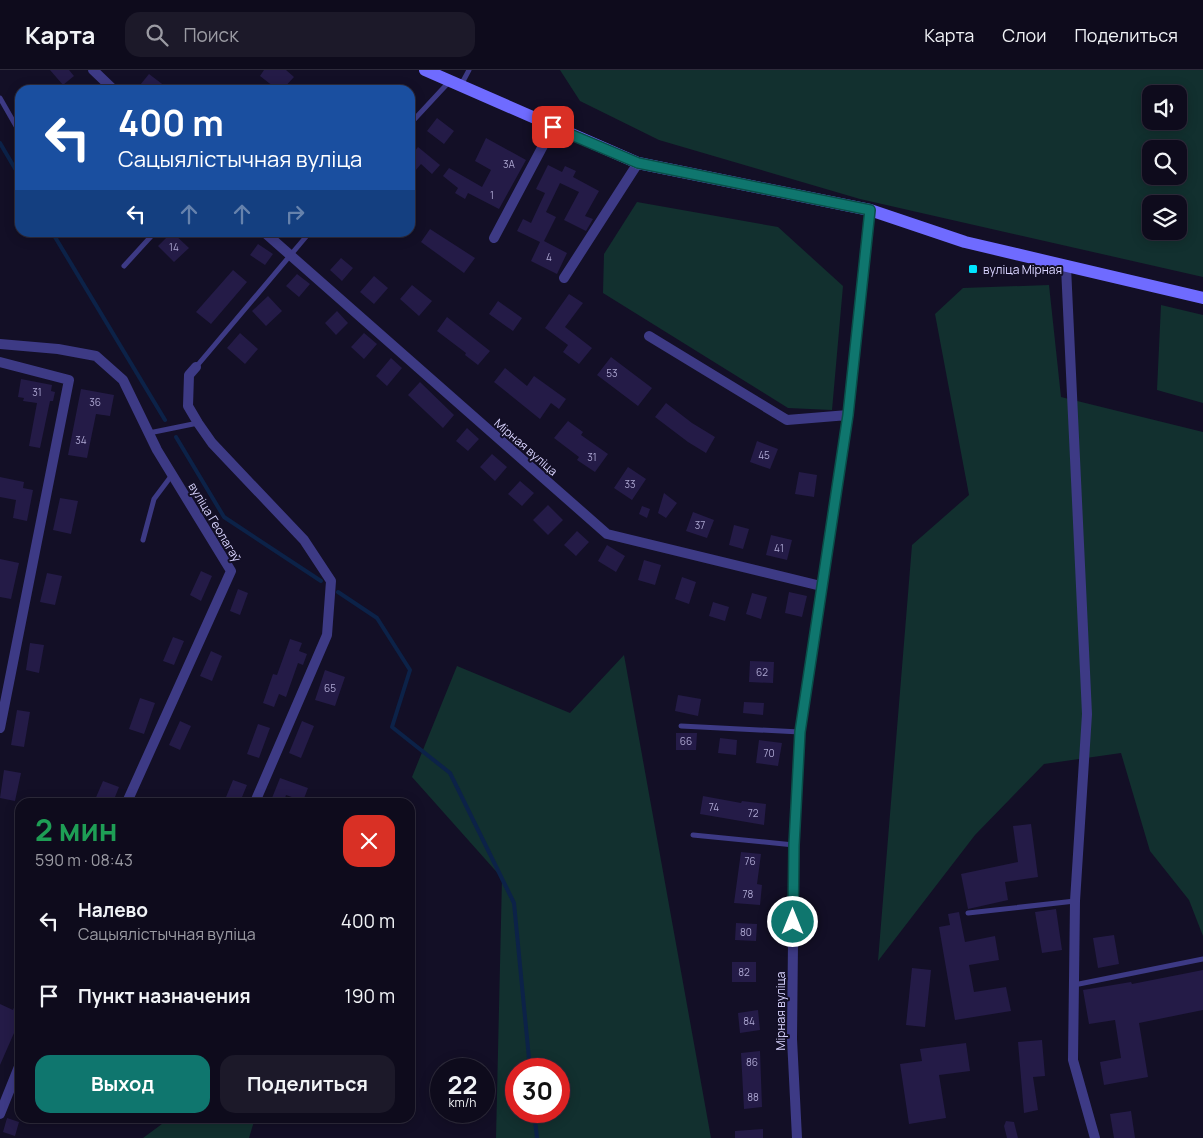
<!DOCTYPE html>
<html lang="ru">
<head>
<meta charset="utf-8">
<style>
  :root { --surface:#0e0b1c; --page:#1c1929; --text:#f1f3f6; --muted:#9b9ba3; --line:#2e2b3b; --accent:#0f766e }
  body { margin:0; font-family:Manrope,sans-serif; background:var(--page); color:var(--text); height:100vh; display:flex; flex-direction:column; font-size:19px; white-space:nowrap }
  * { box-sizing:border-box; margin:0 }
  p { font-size:16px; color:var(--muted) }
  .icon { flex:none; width:28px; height:28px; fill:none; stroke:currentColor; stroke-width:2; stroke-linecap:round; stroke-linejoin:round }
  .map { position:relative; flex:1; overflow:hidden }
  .panel { position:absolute; left:15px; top:728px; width:400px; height:325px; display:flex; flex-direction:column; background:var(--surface); border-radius:15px; box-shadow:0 2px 12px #0003,0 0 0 1px var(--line) }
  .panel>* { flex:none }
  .hud { position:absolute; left:15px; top:15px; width:400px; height:152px; border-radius:15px; box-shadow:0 2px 12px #0003,0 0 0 1px var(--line); background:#1a4fa0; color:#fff; overflow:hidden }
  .tools { position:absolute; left:1142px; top:15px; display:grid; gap:10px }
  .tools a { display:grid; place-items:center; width:45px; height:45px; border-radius:10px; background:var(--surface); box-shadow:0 2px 12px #0003,0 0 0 1px var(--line); font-size:25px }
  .speed { position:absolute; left:430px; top:988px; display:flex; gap:10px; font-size:25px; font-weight:700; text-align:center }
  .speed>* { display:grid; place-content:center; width:65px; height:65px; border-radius:50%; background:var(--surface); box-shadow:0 2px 12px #0003,0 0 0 1px var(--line); line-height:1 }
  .speed small { font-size:12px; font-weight:400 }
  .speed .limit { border:8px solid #d22; background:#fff; color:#111 }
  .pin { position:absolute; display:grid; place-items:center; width:42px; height:42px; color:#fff; margin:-21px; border-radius:10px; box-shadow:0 2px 8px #0006 }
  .me { position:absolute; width:55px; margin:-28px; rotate:0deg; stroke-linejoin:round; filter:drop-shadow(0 0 4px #0008) }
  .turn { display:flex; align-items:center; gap:18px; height:105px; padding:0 20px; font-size:22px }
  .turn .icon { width:65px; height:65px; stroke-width:2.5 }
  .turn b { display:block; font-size:35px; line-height:42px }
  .lanes { display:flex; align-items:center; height:48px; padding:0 20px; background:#0003; justify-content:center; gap:25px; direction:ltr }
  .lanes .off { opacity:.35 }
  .round { display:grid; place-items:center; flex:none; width:52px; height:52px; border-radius:15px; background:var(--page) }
  .head { display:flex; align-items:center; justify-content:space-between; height:85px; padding:0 20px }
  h1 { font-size:30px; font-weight:700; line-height:38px; color:#1e9e55 }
  .button { display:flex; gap:10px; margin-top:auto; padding:10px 20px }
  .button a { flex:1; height:58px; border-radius:15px; background:var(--accent); color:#fff; font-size:20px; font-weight:700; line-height:58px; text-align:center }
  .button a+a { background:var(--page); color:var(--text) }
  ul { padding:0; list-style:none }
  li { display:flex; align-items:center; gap:15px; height:75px; padding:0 20px }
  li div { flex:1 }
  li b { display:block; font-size:19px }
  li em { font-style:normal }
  header { display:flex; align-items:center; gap:30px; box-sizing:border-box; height:70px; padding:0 25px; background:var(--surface); border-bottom:1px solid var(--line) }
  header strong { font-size:24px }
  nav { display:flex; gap:28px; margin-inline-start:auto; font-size:18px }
  .search { width:350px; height:45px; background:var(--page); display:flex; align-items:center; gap:12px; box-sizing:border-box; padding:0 18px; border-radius:15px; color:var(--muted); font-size:19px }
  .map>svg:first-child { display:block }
  .green { fill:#12302f; fill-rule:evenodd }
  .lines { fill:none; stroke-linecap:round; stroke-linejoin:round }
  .stream { stroke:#0c2248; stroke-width:4 }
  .building { fill:#241b47 }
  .service { stroke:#3d3a85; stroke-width:5 }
  .minor { stroke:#3d3a85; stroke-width:10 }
  .secondary { stroke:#6f6bff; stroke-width:12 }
  .route-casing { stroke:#0a4d48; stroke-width:12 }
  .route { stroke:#0f766e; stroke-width:9 }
  .poi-dot { fill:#00e5ff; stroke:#130f26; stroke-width:2 }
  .labels { text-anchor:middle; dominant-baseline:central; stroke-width:4; stroke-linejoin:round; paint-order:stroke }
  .number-label { font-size:10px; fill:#aca6d1 }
  .poi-label { font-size:12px; fill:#d9d4ff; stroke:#130f26; text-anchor:start }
  .street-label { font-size:12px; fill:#d9d4ff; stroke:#130f26 }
</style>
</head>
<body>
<header>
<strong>Карта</strong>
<div class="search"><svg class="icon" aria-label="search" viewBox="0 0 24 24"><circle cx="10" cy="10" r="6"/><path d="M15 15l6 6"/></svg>Поиск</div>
<nav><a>Карта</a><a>Слои</a><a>Поделиться</a></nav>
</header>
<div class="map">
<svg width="1203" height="1068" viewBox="0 0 1203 1068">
  <rect width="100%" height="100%" fill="#130f26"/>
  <path class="green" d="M 560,0 L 1203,0 L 1203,207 L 860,129 L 659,70 L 580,31 ZM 1151,24 L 1179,24 L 1179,51 L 1151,51 ZM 1151,79 L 1179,79 L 1179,106 L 1151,106 ZM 1151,134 L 1179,134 L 1179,161 L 1151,161 Z
    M 637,132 L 778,157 L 843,216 L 832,340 L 788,338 L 603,223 L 604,184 Z
    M 1049,215 L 1061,327 L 1203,362 L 1203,866 L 1189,830 L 1150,781 L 1121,683 L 1044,694 L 975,765 L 878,891 L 912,475 L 969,425 L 935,244 L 963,218 Z
    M 1161,235 L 1203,245 L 1203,333 L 1157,320 Z
    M 624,585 L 711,1068 L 496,1068 L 502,808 L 412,707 L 457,596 L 570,643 ZM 516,999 L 559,999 L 559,1041 L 516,1041 Z
    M 170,1048 L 255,1048 L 249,1068 L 143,1068 Z"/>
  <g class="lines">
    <path class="stream" d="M 0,73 L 20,107
      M 52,162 L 165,350
      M 176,367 L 224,447 L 321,511
      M 338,522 L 377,548 L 410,600 L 392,657 L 450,703 L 514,833 L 530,999
      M 534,1041 L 537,1068"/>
  </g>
  <path class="building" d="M 50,0 L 69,0 L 74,6 L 63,15 Z
    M 264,0 L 286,0 L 294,7 L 282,20 L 278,20 L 260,6 Z
    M 149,4 L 170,20 L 136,20 Z
    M 437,48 L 454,61 L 444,74 L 427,61 Z
    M 486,68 L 526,90 L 499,139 L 468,123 L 465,129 L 455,123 L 458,118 L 443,106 L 449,98 L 482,117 L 491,100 L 475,91 Z
    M 418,77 L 440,95 L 432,104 L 421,94 L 410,107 L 410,87 Z
    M 548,95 L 562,102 L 565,96 L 576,101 L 573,107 L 599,121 L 585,146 L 593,149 L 586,161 L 564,150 L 579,122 L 560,113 L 546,142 L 556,147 L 544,171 L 567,183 L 557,204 L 531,191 L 540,172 L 517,161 L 523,149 L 531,153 L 545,123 L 536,119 Z
    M 430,159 L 475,188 L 464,203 L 421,172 Z
    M 172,162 L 189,178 L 174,192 L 158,176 Z
    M 258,174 L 273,184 L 265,195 L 250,185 Z
    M 341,188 L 353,198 L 342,211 L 330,200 Z
    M 233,200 L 247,212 L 211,254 L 196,242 Z
    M 297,204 L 310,214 L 299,227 L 286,216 Z
    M 374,206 L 388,218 L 374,234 L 360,222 Z
    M 412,215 L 432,231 L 419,246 L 400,229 Z
    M 569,224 L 583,233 L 565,257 L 592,278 L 579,294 L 563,282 L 568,275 L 545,258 Z
    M 268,226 L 282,241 L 266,256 L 252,241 Z
    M 498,231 L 522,248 L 513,261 L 489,244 Z
    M 337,241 L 348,253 L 336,265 L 325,253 Z
    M 447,247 L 490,281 L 478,295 L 465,285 L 466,283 L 437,261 Z
    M 240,263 L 258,279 L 245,294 L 227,278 Z
    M 364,263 L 377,274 L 364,289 L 351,277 Z
    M 611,287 L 652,318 L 638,336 L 597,305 Z
    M 391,288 L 402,298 L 387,316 L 376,306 Z
    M 505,298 L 527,316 L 534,306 L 566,329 L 559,339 L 551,333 L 540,349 L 494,312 Z
    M 21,309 L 52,315 L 51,321 L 55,322 L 53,331 L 50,331 L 40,378 L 29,376 L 37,333 L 23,331 L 24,328 L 18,327 Z
    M 420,312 L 454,345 L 443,358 L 408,325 Z
    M 81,319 L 114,325 L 110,346 L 96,344 L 87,388 L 68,385 Z
    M 666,333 L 692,353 L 715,367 L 706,383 L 688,372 L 655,347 Z
    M 568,351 L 583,362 L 581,365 L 608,384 L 595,402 L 577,390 L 579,387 L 554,368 Z
    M 467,358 L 479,369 L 468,381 L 456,371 Z
    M 757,371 L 778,379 L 770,399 L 750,392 Z
    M 492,384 L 507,397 L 495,411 L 480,397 Z
    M 628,397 L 646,409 L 632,430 L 614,418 Z
    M 799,402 L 817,405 L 814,427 L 795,424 Z
    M 0,407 L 24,412 L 23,418 L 33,420 L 27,451 L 13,448 L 16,430 L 0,427 Z
    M 520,411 L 534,423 L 522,436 L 508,424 Z
    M 664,423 L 677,433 L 666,448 L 658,443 Z
    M 60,428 L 78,431 L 71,464 L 53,460 Z
    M 548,435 L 563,450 L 548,465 L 533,450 Z
    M 642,436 L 650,439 L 647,448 L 639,444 Z
    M 693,442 L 714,450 L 707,468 L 686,461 Z
    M 734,455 L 749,459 L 743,479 L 729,475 Z
    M 577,461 L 589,472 L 576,486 L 564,475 Z
    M 771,465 L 792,470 L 787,490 L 766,485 Z
    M 607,475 L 625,486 L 616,502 L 598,491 Z
    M 0,489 L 19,493 L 11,529 L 0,527 Z
    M 644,490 L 661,495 L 655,515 L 638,510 Z
    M 201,501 L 212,506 L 201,531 L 190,525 Z
    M 47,503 L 62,506 L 55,535 L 40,532 Z
    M 682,507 L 696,512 L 689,534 L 675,529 Z
    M 238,519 L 248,523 L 240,545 L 230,541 Z
    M 789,522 L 807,526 L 802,547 L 785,543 Z
    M 752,523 L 767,527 L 761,549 L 746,544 Z
    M 713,532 L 729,537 L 725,551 L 709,546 Z
    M 173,567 L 184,571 L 174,595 L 163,591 Z
    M 290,569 L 302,573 L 299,581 L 307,584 L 303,595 L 298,593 L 286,627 L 279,624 L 274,637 L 263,633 L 273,604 L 277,605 Z
    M 30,573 L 44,575 L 39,603 L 26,600 Z
    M 211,581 L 222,586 L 212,611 L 200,606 Z
    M 750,591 L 774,592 L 773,613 L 749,612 Z
    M 325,600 L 345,607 L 335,636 L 315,630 Z
    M 678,625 L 701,629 L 698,646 L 675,641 Z
    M 140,628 L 155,633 L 144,664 L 129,659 Z
    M 744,632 L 764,633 L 763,645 L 743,643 Z
    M 17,640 L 30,642 L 24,677 L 11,675 Z
    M 180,651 L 191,656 L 180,680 L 169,675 Z
    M 302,651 L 314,656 L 301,688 L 289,683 Z
    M 258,654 L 270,658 L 259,688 L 247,684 Z
    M 676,663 L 697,663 L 696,680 L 676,680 Z
    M 720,668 L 737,670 L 736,685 L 718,683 Z
    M 759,670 L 782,673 L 778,696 L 756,693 Z
    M 4,700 L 21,703 L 15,731 L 0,728 Z
    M 280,708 L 308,718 L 303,731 L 286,725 L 284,732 L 272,728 Z
    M 233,710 L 247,715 L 240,732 L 224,732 Z
    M 103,711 L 119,717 L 113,732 L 94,732 Z
    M 703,726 L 741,733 L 742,731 L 766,734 L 764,755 L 700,744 Z
    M 1031,754 L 1038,807 L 1005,812 L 1008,830 L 968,839 L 961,804 L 1018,792 L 1013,756 Z
    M 741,782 L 761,784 L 757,814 L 762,815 L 760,835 L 734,833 Z
    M 1056,839 L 1062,880 L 1042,883 L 1035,842 Z
    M 959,842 L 965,872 L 995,866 L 999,890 L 969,895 L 974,922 L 1006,917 L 1011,941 L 955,950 L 939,857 L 950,855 L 948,844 Z
    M 736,853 L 757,854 L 756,871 L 735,870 Z
    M 1114,865 L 1119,894 L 1098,898 L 1093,868 Z
    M 732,892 L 756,892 L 756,912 L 732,912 Z
    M 912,898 L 931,900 L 925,957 L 906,955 Z
    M 1203,900 L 1203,940 L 1139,953 L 1148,1007 L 1104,1015 L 1100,992 L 1121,988 L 1115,950 L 1089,954 L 1083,920 L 1131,912 L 1132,914 Z
    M 20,923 L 20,954 L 16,964 L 14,963 L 0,995 L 0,934 L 13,940 Z
    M 758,940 L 760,960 L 740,963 L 738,943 Z
    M 1042,970 L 1045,1006 L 1033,1007 L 1038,1040 L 1024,1043 L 1018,972 Z
    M 966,973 L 970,1001 L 939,1005 L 946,1048 L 909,1054 L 900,994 L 922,991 L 920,979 Z
    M 760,981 L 762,1037 L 744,1039 L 741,983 Z
    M 1131,1041 L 1135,1068 L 1114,1068 L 1110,1044 Z
    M 7,1048 L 19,1052 L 15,1066 L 3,1062 Z
    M 1006,1051 L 1014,1052 L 1018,1068 L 1007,1068 L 1004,1056 Z
    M 763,1059 L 763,1068 L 735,1068 L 735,1061 Z"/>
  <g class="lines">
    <path class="service" d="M 461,15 L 469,0
      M 0,28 L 20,63
      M 410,54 L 449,12
      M 124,196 L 155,162
      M 196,297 L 310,162
      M 149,363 L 198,353
      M 143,470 L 154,429 L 172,405
      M 681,656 L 800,662
      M 693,765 L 794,775
      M 968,843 L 1075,831
      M 1074,915 L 1203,889"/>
    <path class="minor" d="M 93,0 L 114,20
      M 264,162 L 607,464 L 821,516
      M 494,168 L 553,57
      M 1066,197 L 1087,644 L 1075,831 L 1073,990 L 1095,1068
      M 564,208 L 638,93
      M 649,266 L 787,350 L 848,345
      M 0,274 L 58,279 L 96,286 L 123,310 L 157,380 L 231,501 L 127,732
      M 0,292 L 69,310 L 0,658
      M 196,297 L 189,305 L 188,336 L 198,353 L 212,373 L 304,470 L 331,511 L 327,565 L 255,732
      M 0,1044 L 20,994
      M 797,1068 L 792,969 L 794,775 L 800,662 L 848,345 L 870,140"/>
    <path class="secondary" d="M 425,0 L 638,93 L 870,140 L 965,172 L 1203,228"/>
  </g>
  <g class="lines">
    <defs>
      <path id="route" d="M 553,57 L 638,93 L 870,140 L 848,345 L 800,662 L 794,775 L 793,852"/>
    </defs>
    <use href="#route" class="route-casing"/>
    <use href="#route" class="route"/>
  </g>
  <rect class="poi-dot" x="968" y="194" width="10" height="10" rx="2.5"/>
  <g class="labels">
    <g class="number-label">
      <text x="509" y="94">3А</text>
      <text x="492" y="125">1</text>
      <text x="174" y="177">14</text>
      <text x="549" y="187">4</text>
      <text x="612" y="303">53</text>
      <text x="37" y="322">31</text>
      <text x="95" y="332">36</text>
      <text x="81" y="370">34</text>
      <text x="764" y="385">45</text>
      <text x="592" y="387">31</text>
      <text x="630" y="414">33</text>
      <text x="700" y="455">37</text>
      <text x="779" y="478">41</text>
      <text x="762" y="602">62</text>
      <text x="330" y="618">65</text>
      <text x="686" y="671">66</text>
      <text x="769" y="683">70</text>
      <text x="714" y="737">74</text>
      <text x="753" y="743">72</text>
      <text x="750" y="791">76</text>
      <text x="748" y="824">78</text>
      <text x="746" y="862">80</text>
      <text x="744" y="902">82</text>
      <text x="749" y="951">84</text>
      <text x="752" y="992">86</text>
      <text x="753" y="1027">88</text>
    </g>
    <g class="poi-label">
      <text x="983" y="199">вуліца Мірная</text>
    </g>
    <g class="street-label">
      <text transform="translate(526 377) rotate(41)">Мірная вуліца</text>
      <text transform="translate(215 452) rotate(59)">вуліца Геолагаў</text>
      <text transform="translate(780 941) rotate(-90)">Мірная вуліца</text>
    </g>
  </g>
</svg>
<div class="tools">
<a><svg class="icon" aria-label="sound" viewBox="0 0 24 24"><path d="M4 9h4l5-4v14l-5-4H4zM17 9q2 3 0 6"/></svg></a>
<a><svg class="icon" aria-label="search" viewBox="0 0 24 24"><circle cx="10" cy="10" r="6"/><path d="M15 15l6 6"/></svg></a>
<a><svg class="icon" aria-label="layers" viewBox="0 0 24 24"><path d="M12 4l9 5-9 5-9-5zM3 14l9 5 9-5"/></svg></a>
</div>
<div class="speed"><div>22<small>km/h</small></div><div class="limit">30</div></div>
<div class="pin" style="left:553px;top:57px;background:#d93025"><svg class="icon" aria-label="arrive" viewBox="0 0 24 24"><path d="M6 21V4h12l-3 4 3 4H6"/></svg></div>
<svg class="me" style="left:793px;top:852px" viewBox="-20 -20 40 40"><circle r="17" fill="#0f766e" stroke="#fff" stroke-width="3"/><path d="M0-11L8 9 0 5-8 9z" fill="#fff"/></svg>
<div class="hud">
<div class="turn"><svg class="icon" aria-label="left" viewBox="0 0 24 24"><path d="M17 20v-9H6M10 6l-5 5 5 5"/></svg><div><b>400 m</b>Сацыялістычная вуліца</div></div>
<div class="lanes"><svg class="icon" aria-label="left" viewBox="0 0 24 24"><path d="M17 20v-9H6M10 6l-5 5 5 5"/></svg><svg class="icon off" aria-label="ahead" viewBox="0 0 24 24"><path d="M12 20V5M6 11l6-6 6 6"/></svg><svg class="icon off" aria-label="ahead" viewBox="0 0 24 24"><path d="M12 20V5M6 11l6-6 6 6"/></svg><svg class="icon off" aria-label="right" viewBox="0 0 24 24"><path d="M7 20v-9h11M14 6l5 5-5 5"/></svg></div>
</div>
<section class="panel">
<div class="head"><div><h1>2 мин</h1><p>590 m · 08:43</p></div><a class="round" style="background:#d93025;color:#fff"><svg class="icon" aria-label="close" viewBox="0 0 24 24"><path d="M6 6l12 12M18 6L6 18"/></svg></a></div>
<ul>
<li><svg class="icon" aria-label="left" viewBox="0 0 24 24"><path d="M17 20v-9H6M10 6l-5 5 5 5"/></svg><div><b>Налево</b><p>Сацыялістычная вуліца</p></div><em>400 m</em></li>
<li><svg class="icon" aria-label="arrive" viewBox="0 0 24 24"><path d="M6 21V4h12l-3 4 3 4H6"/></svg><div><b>Пункт назначения</b></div><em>190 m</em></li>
</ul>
<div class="button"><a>Выход</a><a>Поделиться</a></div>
</section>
</div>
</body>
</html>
